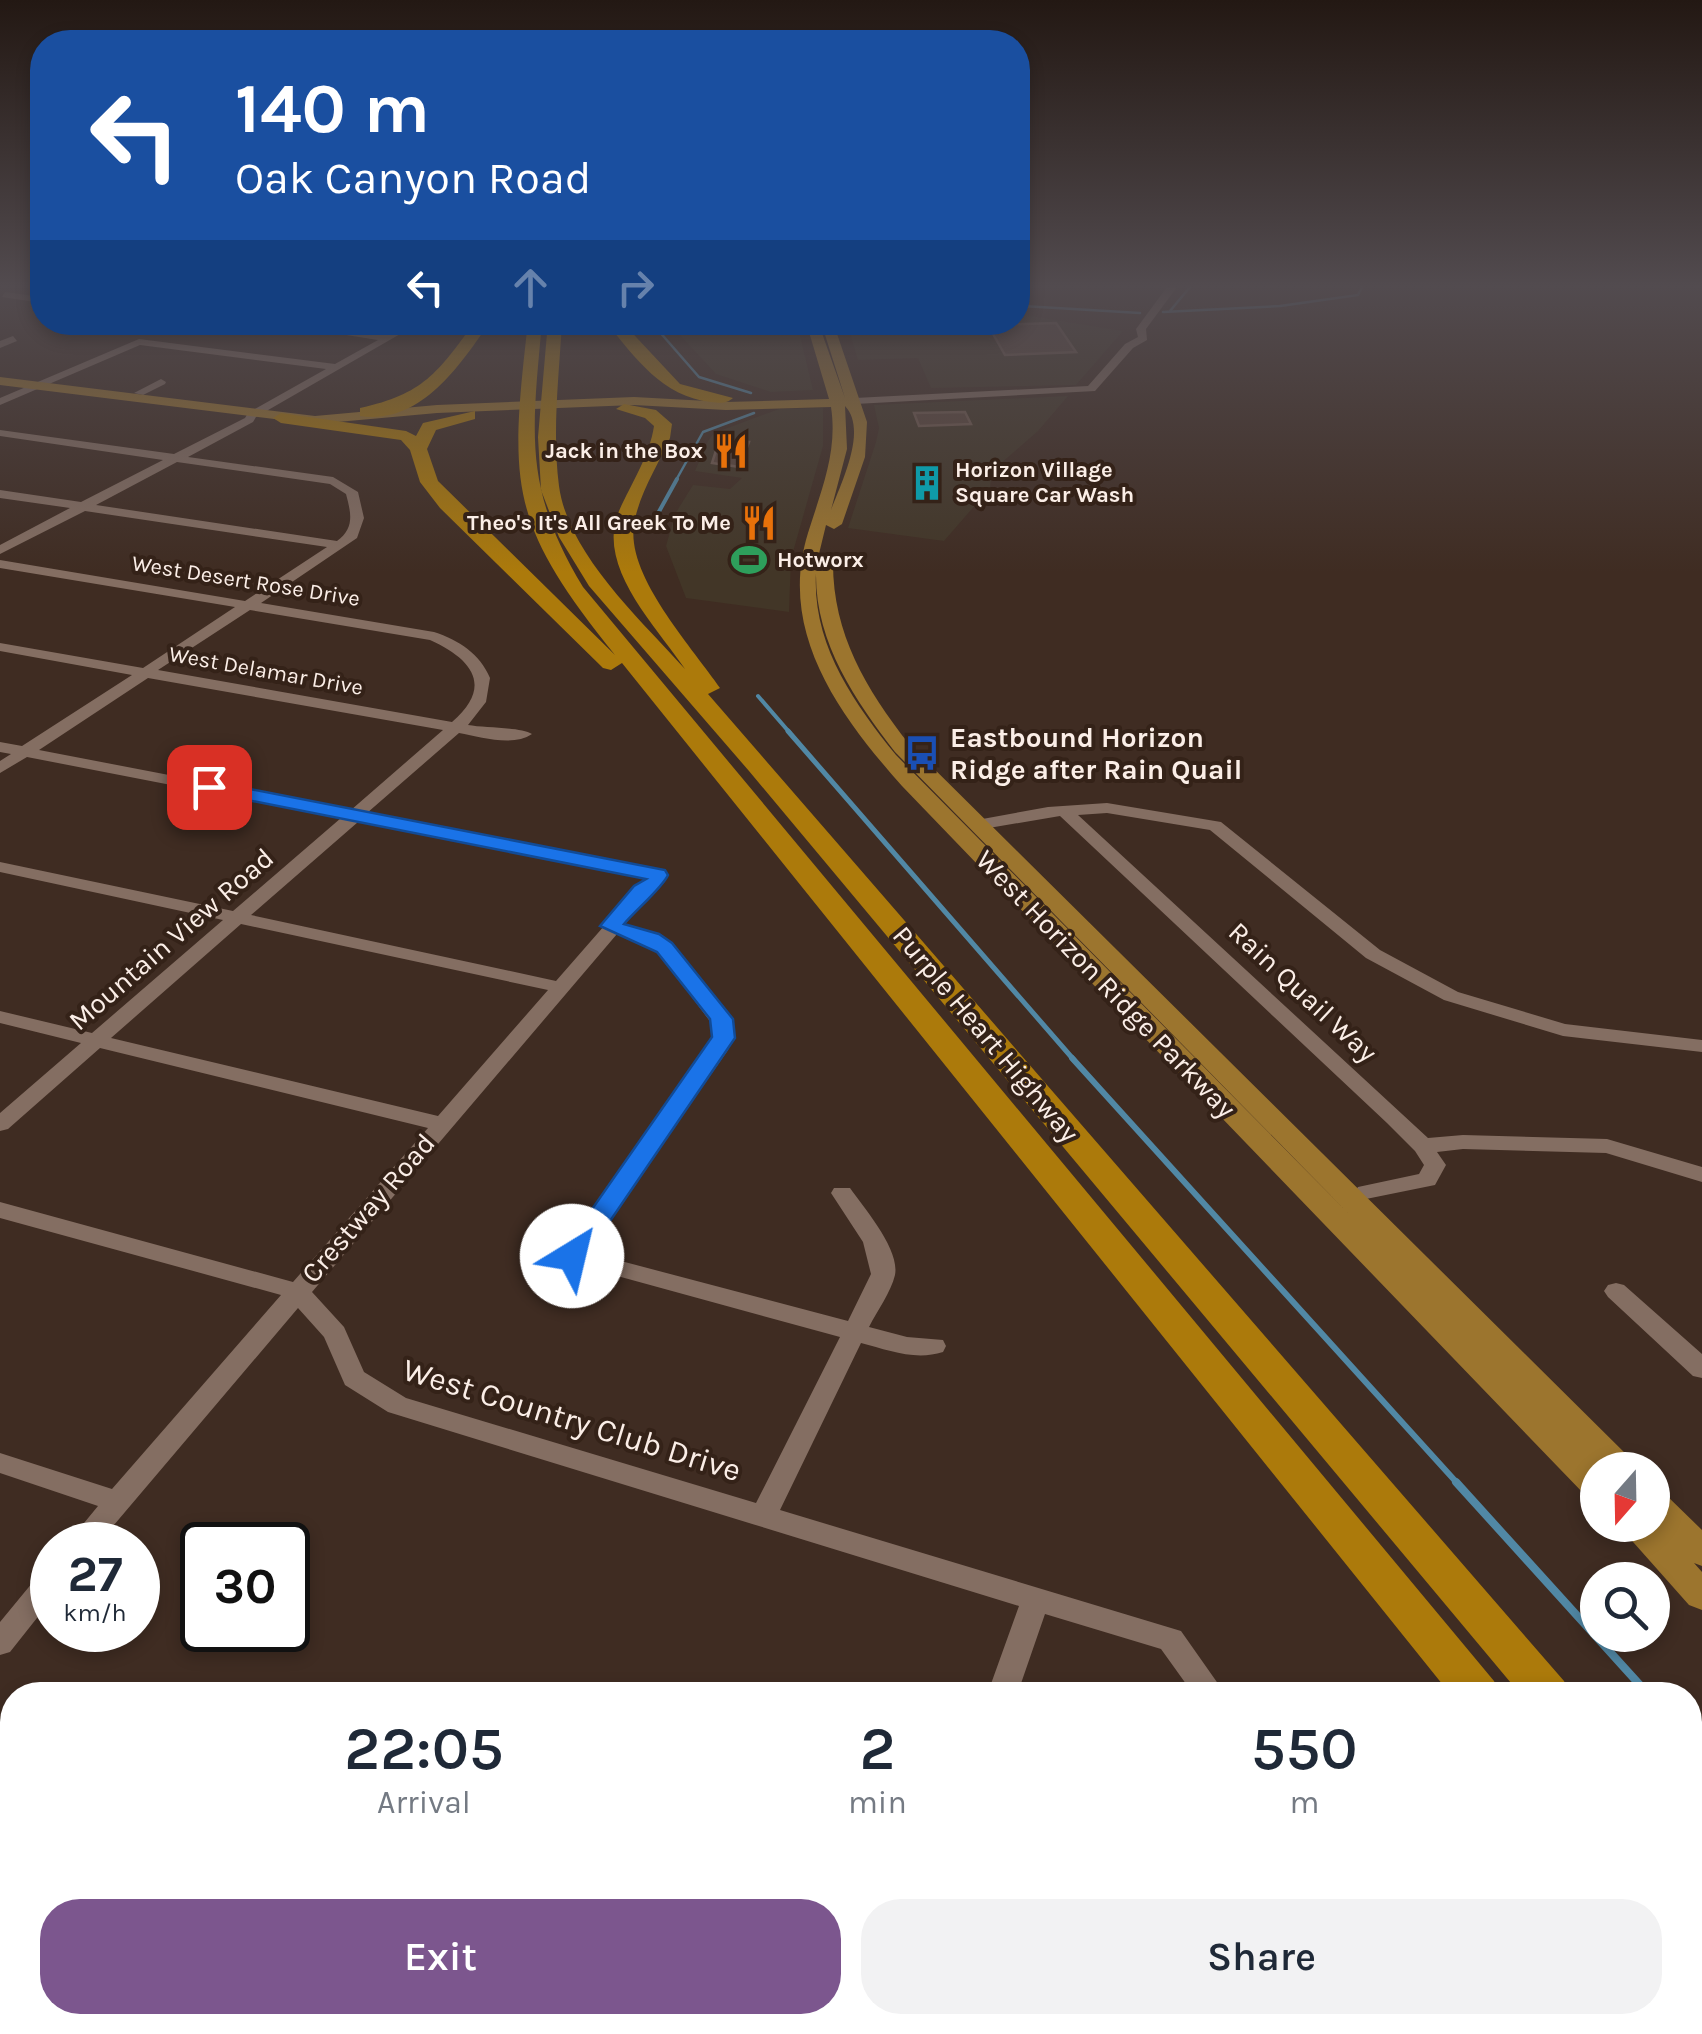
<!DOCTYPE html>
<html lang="en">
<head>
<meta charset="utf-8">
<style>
  :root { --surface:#fff; --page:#f2f2f3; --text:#1f2937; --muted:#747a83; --accent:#7c568e }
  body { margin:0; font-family:Karla,sans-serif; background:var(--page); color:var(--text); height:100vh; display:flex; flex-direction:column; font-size:38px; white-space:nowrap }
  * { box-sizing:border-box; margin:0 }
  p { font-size:32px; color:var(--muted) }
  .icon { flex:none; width:55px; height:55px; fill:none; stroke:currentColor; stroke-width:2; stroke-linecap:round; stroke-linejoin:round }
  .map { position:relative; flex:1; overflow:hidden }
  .drawer { position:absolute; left:0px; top:1682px; width:1702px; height:352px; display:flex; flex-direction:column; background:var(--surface); border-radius:40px 40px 0 0; box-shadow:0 5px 15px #0003 }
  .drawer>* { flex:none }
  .banner { position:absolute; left:30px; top:30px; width:1000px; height:305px; border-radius:40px; box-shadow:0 5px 15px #0003; background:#1a4fa0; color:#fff; overflow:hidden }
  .needle { width:65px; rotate:200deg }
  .fabs { position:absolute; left:1580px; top:1452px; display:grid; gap:20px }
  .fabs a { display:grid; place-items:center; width:90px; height:90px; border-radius:50%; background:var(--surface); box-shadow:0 5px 15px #0003; font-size:50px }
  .speed { position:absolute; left:30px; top:1522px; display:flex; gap:20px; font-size:50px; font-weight:700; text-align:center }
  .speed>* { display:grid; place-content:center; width:130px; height:130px; border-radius:50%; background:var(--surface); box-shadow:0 5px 15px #0003; line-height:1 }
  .speed small { font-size:25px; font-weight:400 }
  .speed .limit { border:5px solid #111; border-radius:15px; background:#fff; color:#111 }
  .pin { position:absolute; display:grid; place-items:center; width:85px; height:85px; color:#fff; margin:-42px; border-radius:20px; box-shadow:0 5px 15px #0006 }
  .me { position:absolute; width:110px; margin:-55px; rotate:36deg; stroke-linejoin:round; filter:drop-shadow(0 0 8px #0008) }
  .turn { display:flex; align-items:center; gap:35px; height:210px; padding:0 40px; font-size:45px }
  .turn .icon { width:130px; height:130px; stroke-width:2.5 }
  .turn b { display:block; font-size:70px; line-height:85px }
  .lanes { display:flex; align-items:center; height:95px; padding:0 40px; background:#0003; justify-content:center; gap:50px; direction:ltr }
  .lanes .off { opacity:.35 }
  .eta { display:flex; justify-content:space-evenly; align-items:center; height:170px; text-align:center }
  .eta b { font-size:60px; font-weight:600; line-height:70px }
  .primary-button { display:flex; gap:20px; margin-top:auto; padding:20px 40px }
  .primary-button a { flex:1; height:115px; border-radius:40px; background:var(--accent); color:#fff; font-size:40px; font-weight:600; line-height:115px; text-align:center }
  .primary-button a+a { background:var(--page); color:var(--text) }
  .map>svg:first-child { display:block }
  .commercial { fill:#423627 }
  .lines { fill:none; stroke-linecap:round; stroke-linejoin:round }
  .stream-far4 { stroke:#5188a5; stroke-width:2.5 }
  .stream-far3 { stroke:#5188a5; stroke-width:4 }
  .stream-far2 { stroke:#5188a5; stroke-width:5 }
  .stream-far1 { stroke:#5188a5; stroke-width:6 }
  .stream { stroke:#5188a5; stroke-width:8 }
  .building { fill:#5a453b; stroke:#6f594e; stroke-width:2.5 }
  .minor { fill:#846e62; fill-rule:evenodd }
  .major { fill:#9c752e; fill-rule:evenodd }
  .highway { fill:#ac7a0b; fill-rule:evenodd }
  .route { fill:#1a73e8; stroke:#114b97; stroke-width:2.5 }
  .labels { text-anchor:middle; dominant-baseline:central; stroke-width:8; stroke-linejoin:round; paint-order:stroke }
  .far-poi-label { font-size:22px; font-weight:bold; fill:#fbeee7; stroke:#342218; text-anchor:end }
  .far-street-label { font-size:22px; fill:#fbeee7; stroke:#342218 }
  .poi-label { font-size:28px; font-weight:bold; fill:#fbeee7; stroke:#342218; text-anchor:start }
  .street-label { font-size:28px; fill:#fbeee7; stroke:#342218 }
  .near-street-label { font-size:32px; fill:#fbeee7; stroke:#342218 }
</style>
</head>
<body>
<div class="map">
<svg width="1702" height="2034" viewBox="0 0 1702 2034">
  <rect width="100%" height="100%" fill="#3f2c22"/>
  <path class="commercial" d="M 1018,314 L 1123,331 L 1076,385 L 931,388 L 918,358 L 858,360 L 847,323 L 1018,322 Z
    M 669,323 L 797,323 L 813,390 L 771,392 L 716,374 Z
    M 1068,396 L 1038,431 L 992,471 L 990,488 L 944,541 L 848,528 L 876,442 L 879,428 L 874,405 Z
    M 823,408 L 823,446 L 791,559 L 789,612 L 686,598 L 666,546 L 675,514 L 693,485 L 730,489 L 742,478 L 695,471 L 708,441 L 714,433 L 779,409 Z"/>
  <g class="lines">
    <path class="stream-far4" d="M 1023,306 L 1140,313
      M 1170,311 L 1190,287
      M 1163,312 L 1280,306 L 1358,295 L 1362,287
      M 651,322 L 699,377 L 751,393
      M 660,333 L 676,332
      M 675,482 L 703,432 L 754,413"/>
    <path class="stream-far3" d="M 656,517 L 677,479
      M 758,696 L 790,733"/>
    <path class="stream-far2" d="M 788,731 L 1074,1060"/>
    <path class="stream-far1" d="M 1072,1058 L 1458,1484"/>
    <path class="stream" d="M 1456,1482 L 1649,1695
      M 1690,1742 L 1702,1755"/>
  </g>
  <path class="building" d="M 1056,323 L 1076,352 L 1005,355 L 988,325 Z
    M 965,412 L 971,424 L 919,426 L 914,413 Z
    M 719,441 L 749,442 L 740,467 L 712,463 Z"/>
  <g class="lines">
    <path class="minor" d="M 1167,287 L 1177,287 L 1146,329 L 1147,340 L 1133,348 L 1095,391 L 855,404 L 849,401 L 855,398 L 1088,386 L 1125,344 L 1138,337 L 1136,329 Z
      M 5,292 L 42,297 L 42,303 L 2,297 Z
      M 264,322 L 295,322 L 386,335 L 408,322 L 421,322 L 256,417 L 253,422 L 188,457 L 333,477 L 358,492 L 364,518 L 357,538 L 261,603 L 434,632 C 459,640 480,654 490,678 L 486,702 L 468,725 C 485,728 521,727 532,734 C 513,747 481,737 459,733 L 367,813 L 664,871 L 667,875 L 664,879 L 625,924 L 659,935 L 672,944 L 735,1028 L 728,1050 L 605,1226 L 586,1241 L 584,1252 L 596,1258 L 621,1261 L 848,1321 L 871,1274 L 863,1242 L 831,1193 L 834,1188 L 850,1188 C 864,1208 900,1249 895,1275 C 891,1292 877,1311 869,1327 L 907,1337 L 943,1340 L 946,1346 L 943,1352 C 915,1361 888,1350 861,1343 L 780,1510 L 1181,1631 L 1226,1695 L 1194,1695 L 1161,1649 L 1045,1614 L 1017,1695 L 987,1695 L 1019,1606 L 388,1412 L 345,1385 L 324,1337 L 298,1308 L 97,1545 L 66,1545 L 98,1506 L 0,1473 L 0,1453 L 112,1489 L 281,1295 L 0,1218 L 0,1202 L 293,1282 L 428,1128 L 100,1048 L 8,1129 L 0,1131 L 0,1113 L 81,1043 L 0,1023 L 0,1011 L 92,1033 L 223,920 L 0,872 L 0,862 L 233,911 L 341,818 L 27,757 L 0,773 L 0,761 L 11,754 L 0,752 L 0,742 L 22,746 L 132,675 L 0,651 L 0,643 L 143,668 L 235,607 L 0,568 L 0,560 L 245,601 L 327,547 L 85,511 L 0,554 L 0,545 L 70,508 L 0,498 L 0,490 L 81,502 L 163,460 L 0,436 L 0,430 L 174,454 L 245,418 L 248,413 L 326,369 L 140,345 L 0,405 L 0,398 L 139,339 L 335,364 L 378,340 ZM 177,462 L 330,484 L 346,494 C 351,513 355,528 337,541 L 96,505 ZM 250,610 L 430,640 C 472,659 494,686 452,722 L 158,670 ZM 148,678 L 443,730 L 351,810 L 39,750 ZM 358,822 L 646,878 L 556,981 L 251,915 ZM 241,924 L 548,990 L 438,1116 L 111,1038 ZM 617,934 L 645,943 L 658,952 L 715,1028 L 708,1050 L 589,1216 L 567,1232 L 560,1256 C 576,1274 599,1275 621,1277 L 840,1337 L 756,1503 L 406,1398 L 364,1372 L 344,1327 L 312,1292 Z
      M 13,336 L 17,341 L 0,348 L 0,341 Z
      M 161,379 L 166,382 L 165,384 L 143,395 L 134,393 Z
      M 1107,803 L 1221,822 L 1380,950 L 1458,992 L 1565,1024 L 1702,1040 L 1702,1052 L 1563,1036 L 1444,1000 L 1366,958 L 1210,830 L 1107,813 L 1078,815 L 1428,1138 L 1463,1135 L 1607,1139 L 1702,1167 L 1702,1182 L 1606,1153 L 1463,1149 L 1437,1152 L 1446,1165 L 1435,1185 L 1366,1199 L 1358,1197 L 1355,1192 L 1358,1187 L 1419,1174 L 1424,1165 L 1415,1151 L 1387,1123 L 1060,816 L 977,830 L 968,825 L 977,820 L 1048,807 Z
      M 1616,1283 L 1624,1285 L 1702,1354 L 1702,1378 L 1693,1376 L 1608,1297 L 1604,1291 L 1608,1285 Z
      M 52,1567 L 52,1599 L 10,1652 L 0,1655 L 0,1622 L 42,1571 Z
      M 12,2006 L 12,2022 L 33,2022 L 28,2034 L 0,2034 L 0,2015 Z
      M 833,2022 L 893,2022 L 897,2034 L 838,2034 Z
      M 1376,2022 L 1410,2022 L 1409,2034 L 1375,2034 Z"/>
    <path class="major" d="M 806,322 L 818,322 L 845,398 L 821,322 L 833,322 L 867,422 L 865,457 L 842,524 L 834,529 L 826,525 L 817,562 L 825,558 L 833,563 C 833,634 866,689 909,744 L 1633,1461 L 1638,1470 L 1598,1470 L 1598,1500 L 1586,1496 L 902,786 C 840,716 777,632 808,533 C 821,491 838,452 831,407 L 726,410 L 634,405 L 437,413 L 315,424 L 0,385 L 0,377 L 315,416 L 437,405 L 634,397 L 726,402 L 829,399 ZM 845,406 C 868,430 841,483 831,510 L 847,449 ZM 816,573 C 815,642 855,700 895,752 L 1349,1214 L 896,755 C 854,703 812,644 816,573 Z
      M 1652,1489 L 1664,1493 L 1702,1530 L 1702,1566 L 1694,1563 L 1702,1572 L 1702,1610 L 1689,1605 L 1618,1525 L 1652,1525 Z"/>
    <path class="highway" d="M 475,322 L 490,322 C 460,365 421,425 360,416 L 360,408 C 424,394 437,373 475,322 Z
      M 528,322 L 542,322 C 532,433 523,488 583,587 L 1494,1681 L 1500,1695 L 1451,1695 L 622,663 L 611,670 L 603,668 L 440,508 L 420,482 L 410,450 L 401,440 L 281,423 L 273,418 L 281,413 L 406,431 L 416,436 L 423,423 L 475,411 L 475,419 L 436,430 L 427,449 L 438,481 L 615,655 C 509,523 509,487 528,322 Z
      M 548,322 L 562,322 C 559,376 552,432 559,486 C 568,554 641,620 685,669 C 657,627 595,566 619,511 C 631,484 650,455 654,426 L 645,418 L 616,409 L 624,404 L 656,410 L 672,424 L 670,438 C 658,465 638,496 634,525 C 626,576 692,647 720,688 L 708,694 L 1564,1681 L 1570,1695 L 1521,1695 L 749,771 L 589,586 L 559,537 L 541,490 L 538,437 Z
      M 606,322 L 622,322 L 680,384 L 733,398 C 726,404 721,403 711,402 C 663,397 635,358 606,322 Z
      M 1690,1839 L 1702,1844 L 1702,1899 L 1690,1894 Z
      M 1690,1929 L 1702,1934 L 1702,1994 L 1690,1989 Z"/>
  </g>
  <linearGradient id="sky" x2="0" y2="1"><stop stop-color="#231813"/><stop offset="0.5" stop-color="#524b4f"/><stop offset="1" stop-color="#524b4f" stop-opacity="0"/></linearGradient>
  <rect width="1702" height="572" fill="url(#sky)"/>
  <path class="route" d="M 209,781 L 665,870 L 668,875 C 663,887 636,910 624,924 L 659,934 L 672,943 L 733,1019 L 735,1038 L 606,1227 L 588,1242 L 581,1262 L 562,1262 L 558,1256 L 566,1232 L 588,1215 L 712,1037 L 710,1019 L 657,952 L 600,926 L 634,886 L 646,879 L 202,791 L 199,787 Z"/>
  <defs>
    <symbol id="restaurant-bare" viewBox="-9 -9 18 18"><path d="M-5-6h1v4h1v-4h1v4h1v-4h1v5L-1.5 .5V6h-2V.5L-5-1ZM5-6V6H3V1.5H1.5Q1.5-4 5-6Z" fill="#e8710a" stroke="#342218" stroke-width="2.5" paint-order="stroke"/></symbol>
    <symbol id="building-bare" viewBox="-9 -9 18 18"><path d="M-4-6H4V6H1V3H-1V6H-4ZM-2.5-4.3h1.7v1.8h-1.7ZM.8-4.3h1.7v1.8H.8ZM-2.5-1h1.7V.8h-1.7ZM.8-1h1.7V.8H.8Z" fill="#0f9aa8" stroke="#342218" stroke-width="2.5" paint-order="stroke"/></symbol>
    <symbol id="stadium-bare" viewBox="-9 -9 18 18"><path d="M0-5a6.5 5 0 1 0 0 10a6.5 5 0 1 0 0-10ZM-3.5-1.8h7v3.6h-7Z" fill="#2e9e5b" stroke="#342218" stroke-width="2.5" paint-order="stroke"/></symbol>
    <symbol id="bus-bare" viewBox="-9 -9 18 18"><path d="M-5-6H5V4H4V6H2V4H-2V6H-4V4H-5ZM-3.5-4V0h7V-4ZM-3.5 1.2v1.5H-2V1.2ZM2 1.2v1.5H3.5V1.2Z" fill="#1a4fb4" stroke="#342218" stroke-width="2.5" paint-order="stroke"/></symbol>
  </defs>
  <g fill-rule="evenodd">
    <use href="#restaurant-bare" x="706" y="426" width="50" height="50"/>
    <use href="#building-bare" x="902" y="458" width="50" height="50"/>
    <use href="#restaurant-bare" x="734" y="498" width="50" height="50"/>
    <use href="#stadium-bare" x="724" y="535" width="50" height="50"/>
    <use href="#bus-bare" x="897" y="728" width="50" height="50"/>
  </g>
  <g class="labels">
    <g class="far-poi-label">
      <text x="703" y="451">Jack in the Box</text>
      <text x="955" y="470" text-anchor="start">Horizon Village<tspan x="955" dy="25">Square Car Wash</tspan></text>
      <text x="731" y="523">Theo's It's All Greek To Me</text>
      <text x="777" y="560" text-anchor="start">Hotworx</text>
    </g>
    <g class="far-street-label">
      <text transform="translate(246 581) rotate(9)">West Desert Rose Drive</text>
      <text transform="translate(266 671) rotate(10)">West Delamar Drive</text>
    </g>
    <g class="poi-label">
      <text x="950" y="737">Eastbound Horizon<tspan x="950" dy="32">Ridge after Rain Quail</tspan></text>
    </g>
    <g class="street-label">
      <text transform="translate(171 939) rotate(-41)">Mountain View Road</text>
      <text transform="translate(1106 984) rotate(46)">West Horizon Ridge Parkway</text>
      <text transform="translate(1303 992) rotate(43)">Rain Quail Way</text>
      <text transform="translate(986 1034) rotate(50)">Purple Heart Highway</text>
      <text transform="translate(368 1208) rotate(-49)">Crestway Road</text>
    </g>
    <g class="near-street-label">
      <text transform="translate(572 1420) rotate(17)">West Country Club Drive</text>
    </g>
  </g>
</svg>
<div class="fabs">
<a><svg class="needle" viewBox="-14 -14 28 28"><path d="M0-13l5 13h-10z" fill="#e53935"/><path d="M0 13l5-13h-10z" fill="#747a83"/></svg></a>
<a><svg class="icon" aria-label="search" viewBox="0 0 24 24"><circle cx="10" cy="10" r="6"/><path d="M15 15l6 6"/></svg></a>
</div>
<div class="speed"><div>27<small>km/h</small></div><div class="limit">30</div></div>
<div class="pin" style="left:209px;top:787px;background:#d93025"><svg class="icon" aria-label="arrive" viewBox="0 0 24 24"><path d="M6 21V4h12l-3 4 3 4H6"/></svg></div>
<svg class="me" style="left:572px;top:1256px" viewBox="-20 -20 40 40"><circle r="19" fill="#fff"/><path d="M0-13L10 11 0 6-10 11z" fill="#1a73e8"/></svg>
<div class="banner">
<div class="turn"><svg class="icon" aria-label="left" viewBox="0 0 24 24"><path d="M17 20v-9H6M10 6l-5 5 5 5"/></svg><div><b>140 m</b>Oak Canyon Road</div></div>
<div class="lanes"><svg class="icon" aria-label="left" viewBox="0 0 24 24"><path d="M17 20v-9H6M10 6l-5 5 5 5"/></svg><svg class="icon off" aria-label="ahead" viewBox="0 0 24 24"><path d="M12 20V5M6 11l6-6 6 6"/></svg><svg class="icon off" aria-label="right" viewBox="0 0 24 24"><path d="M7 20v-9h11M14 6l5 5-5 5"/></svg></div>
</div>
<section class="drawer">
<div class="eta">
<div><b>22:05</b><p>Arrival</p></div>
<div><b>2</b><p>min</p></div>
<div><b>550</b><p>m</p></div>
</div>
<div class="primary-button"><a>Exit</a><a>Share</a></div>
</section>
</div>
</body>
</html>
